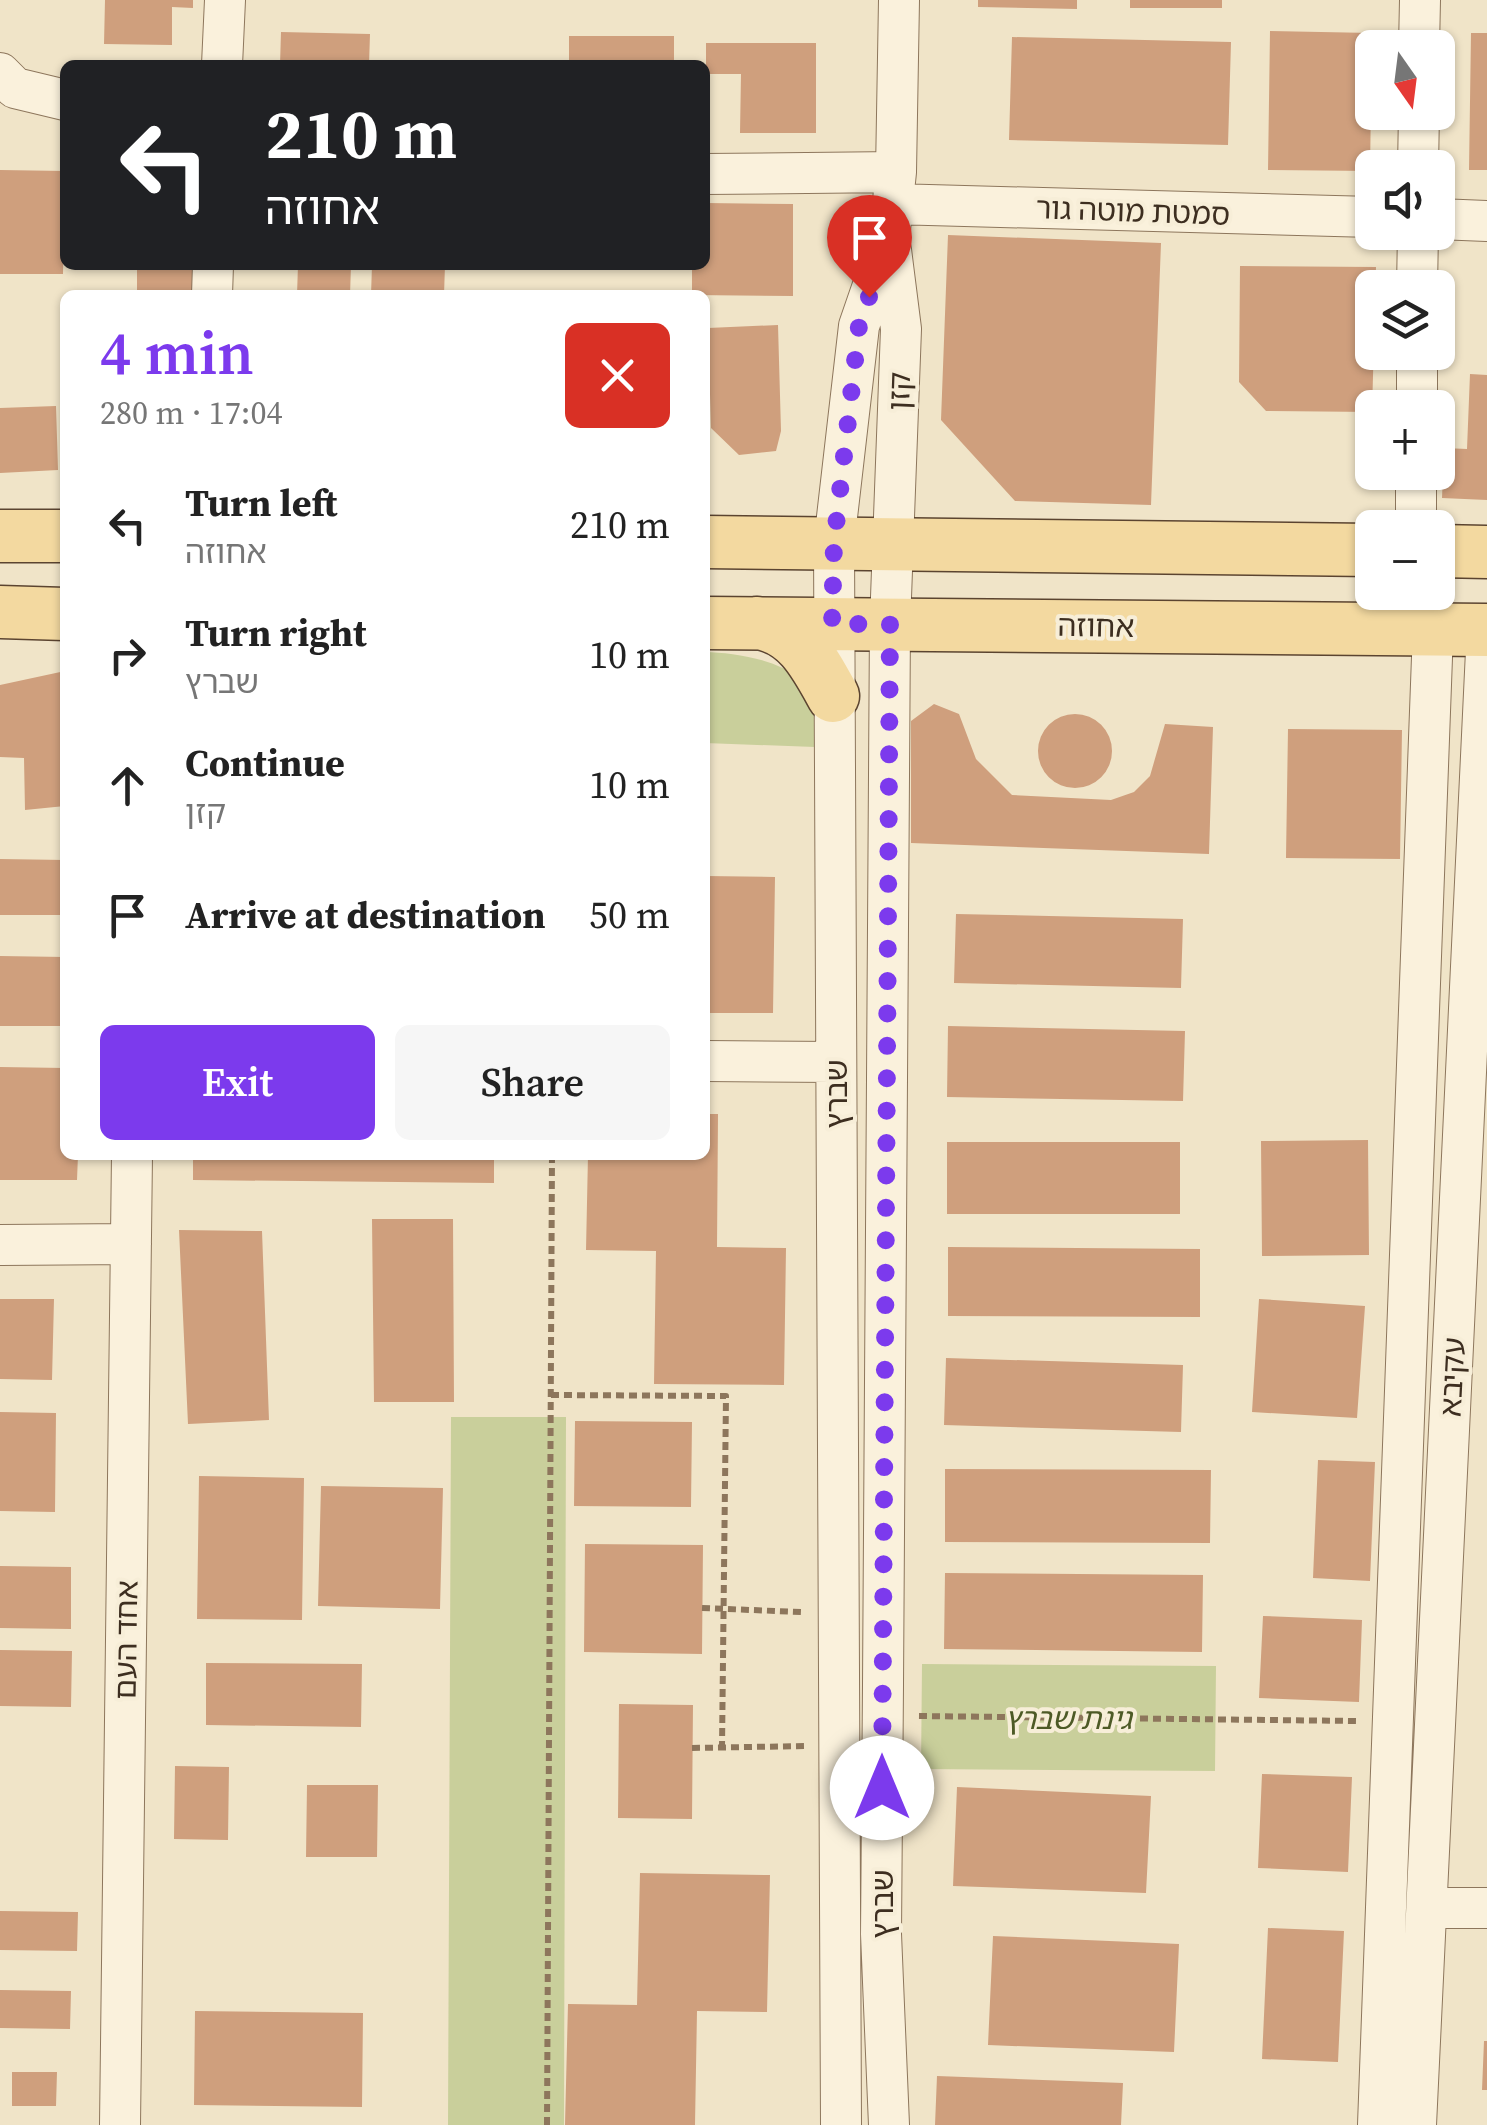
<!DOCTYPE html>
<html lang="en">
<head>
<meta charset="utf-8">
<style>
  :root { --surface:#fff; --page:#f6f6f6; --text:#222; --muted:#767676; --accent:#7c3aed }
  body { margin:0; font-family:"Source Serif 4","Noto Sans Hebrew",serif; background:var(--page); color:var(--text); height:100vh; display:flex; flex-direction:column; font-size:38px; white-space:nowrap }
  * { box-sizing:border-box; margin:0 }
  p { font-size:32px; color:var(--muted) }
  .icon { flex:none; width:55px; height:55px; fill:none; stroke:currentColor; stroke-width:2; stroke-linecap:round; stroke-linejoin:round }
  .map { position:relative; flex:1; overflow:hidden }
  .panel { position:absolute; left:60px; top:290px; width:650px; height:870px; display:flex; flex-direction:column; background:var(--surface); border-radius:15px; box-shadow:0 2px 8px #0004 }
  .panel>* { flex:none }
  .guide { position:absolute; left:60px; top:60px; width:650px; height:210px; border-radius:15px; box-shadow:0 2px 8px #0004; background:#202124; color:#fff; overflow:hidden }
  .needle { width:65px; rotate:166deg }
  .buttons { position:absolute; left:1355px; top:30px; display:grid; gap:20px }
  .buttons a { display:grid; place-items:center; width:100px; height:100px; border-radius:15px; background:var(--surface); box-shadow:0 2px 8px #0004; font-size:50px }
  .pin { position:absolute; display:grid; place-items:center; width:85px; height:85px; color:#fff; margin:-102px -42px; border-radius:50% 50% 50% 0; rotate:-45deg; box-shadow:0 0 10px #0007 }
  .pin .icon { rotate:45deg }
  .me { position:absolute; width:110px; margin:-55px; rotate:0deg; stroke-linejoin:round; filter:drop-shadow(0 0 8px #0008) }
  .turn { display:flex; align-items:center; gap:35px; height:210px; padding:0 40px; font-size:45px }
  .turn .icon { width:130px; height:130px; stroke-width:2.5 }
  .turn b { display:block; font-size:70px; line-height:85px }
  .round { display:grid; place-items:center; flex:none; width:105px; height:105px; border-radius:15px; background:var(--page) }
  .headline { display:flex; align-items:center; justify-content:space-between; height:170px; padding:0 40px }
  h1 { font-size:60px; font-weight:600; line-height:75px; color:var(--accent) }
  .action { display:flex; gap:20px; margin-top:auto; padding:20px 40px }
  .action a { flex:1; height:115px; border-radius:15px; background:var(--accent); color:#fff; font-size:40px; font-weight:600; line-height:115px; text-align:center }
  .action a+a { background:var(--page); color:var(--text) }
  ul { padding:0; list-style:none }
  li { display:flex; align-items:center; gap:30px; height:130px; padding:0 40px }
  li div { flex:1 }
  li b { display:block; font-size:38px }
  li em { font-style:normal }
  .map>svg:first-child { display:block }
  .green { fill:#c9cf9b }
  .building { fill:#cf9f7d }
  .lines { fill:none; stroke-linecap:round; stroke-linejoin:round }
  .minor-casing { stroke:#8d765c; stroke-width:42 }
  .major-casing { stroke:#5b4430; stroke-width:55 }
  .path { stroke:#8d765c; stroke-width:6; stroke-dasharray:8 5; stroke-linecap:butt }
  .minor { stroke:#faf1dc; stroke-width:40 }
  .major { stroke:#f3d9a0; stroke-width:52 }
  .route { stroke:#7c3aed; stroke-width:18; stroke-dasharray:0 32.4 }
  .labels { text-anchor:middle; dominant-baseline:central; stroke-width:8; stroke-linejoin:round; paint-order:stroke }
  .street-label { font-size:30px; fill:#3d2e20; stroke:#f7eed8 }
  .park-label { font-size:30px; font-style:italic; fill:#4d5a26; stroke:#f7eed8 }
</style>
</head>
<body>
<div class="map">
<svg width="1487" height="2125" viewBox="0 0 1487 2125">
  <rect width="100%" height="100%" fill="#f0e4c8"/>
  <path class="green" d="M 705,652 C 743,653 817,664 820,716 C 821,725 816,738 815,747 L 705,743 Z
    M 451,1417 L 566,1417 L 564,2125 L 448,2125 Z
    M 922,1664 L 1216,1666 L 1215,1771 L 921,1769 Z"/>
  <path class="building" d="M 105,0 L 193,0 L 193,8 L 172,7 L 172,45 L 104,44 Z
    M 978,0 L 1077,0 L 1077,9 L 978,7 Z
    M 1130,0 L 1222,0 L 1222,8 L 1130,8 Z
    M 1270,31 L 1372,33 L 1370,171 L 1268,170 Z
    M 281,32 L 370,34 L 369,65 L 280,65 Z
    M 1471,33 L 1487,33 L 1487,170 L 1469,170 Z
    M 569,36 L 674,36 L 674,65 L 569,65 Z
    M 1012,37 L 1231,42 L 1228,145 L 1009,140 Z
    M 706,43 L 816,43 L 816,133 L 740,133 L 741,74 L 706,74 Z
    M 0,170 L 65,171 L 63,274 L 0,274 Z
    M 705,203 L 793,204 L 793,296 L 692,295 L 692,265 L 705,265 Z
    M 948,235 L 1161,243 L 1151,505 L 1015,501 L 941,420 Z
    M 137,265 L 196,265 L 196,294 L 137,293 Z
    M 298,265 L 351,265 L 350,295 L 297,295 Z
    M 372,265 L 445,265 L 444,295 L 371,295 Z
    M 1240,266 L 1376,267 L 1372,412 L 1266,411 L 1239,382 Z
    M 778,325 L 781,431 L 776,451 L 739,455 L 711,428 L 708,328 Z
    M 1470,374 L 1487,375 L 1487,500 L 1442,498 L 1444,448 L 1467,449 Z
    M 56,406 L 58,470 L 0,473 L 0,408 Z
    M 65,671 L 65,806 L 25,810 L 24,758 L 0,757 L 0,685 Z
    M 934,704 L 959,714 L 976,759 L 1012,795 L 1111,800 L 1134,792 L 1150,776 L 1165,724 L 1213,727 L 1209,854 L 911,843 L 911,721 Z
    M1038 751a37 37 0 1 1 74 0a37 37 0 1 1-74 0Z
    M 1288,729 L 1402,730 L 1400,859 L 1286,858 Z
    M 0,859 L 65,860 L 65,915 L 0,915 Z
    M 705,876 L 775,877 L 773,1013 L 705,1013 Z
    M 956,914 L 1183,919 L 1181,988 L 954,983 Z
    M 0,956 L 65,957 L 65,1026 L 0,1026 Z
    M 948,1026 L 1185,1031 L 1183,1101 L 947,1097 Z
    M 0,1067 L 65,1068 L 65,1155 L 78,1155 L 77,1180 L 0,1180 Z
    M 705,1114 L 718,1114 L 717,1247 L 786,1248 L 784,1385 L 654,1384 L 656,1251 L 586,1250 L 588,1155 L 705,1155 Z
    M 1368,1140 L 1369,1255 L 1262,1256 L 1261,1141 Z
    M 947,1142 L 1180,1142 L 1180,1214 L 947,1214 Z
    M 193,1155 L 494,1155 L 494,1183 L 193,1180 Z
    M 372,1219 L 453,1219 L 454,1402 L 374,1402 Z
    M 179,1230 L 262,1231 L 269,1420 L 188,1424 Z
    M 948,1247 L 1200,1249 L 1200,1317 L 948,1316 Z
    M 0,1299 L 54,1299 L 52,1380 L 0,1379 Z
    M 1259,1299 L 1365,1306 L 1357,1418 L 1252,1412 Z
    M 946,1358 L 1183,1365 L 1181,1432 L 944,1425 Z
    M 0,1412 L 56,1413 L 55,1512 L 0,1511 Z
    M 575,1421 L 692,1422 L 691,1507 L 574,1506 Z
    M 1318,1460 L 1375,1462 L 1370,1581 L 1313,1578 Z
    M 945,1469 L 1211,1470 L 1210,1543 L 945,1542 Z
    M 199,1476 L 304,1478 L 302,1620 L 197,1619 Z
    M 321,1486 L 443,1488 L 440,1609 L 318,1606 Z
    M 585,1544 L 703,1545 L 702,1654 L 584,1652 Z
    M 0,1566 L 71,1567 L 71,1629 L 0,1628 Z
    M 945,1573 L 1203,1575 L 1202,1652 L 944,1649 Z
    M 1263,1616 L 1362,1620 L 1359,1702 L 1259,1698 Z
    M 0,1650 L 72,1651 L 71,1707 L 0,1706 Z
    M 206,1663 L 362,1664 L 361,1727 L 206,1725 Z
    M 619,1704 L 693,1705 L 692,1819 L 618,1818 Z
    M 175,1766 L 229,1767 L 228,1840 L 174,1839 Z
    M 1262,1774 L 1352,1777 L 1348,1872 L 1258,1868 Z
    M 307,1785 L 378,1785 L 377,1857 L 306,1857 Z
    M 957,1787 L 1151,1796 L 1146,1893 L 953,1886 Z
    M 640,1873 L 770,1875 L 767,2012 L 697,2011 L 695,2125 L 565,2125 L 568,2004 L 637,2005 Z
    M 0,1911 L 78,1912 L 77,1951 L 0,1950 Z
    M 1268,1928 L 1344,1931 L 1338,2062 L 1262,2059 Z
    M 993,1936 L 1179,1944 L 1174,2052 L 988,2045 Z
    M 0,1990 L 71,1991 L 70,2029 L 0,2028 Z
    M 195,2011 L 363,2013 L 362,2107 L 194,2105 Z
    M 1484,2041 L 1487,2041 L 1487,2090 L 1482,2090 Z
    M 12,2072 L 57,2072 L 56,2106 L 12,2106 Z
    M 937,2076 L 1123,2083 L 1121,2125 L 935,2125 Z"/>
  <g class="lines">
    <defs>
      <path id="minor" d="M 1419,48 L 1420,0
        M 222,65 L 225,0
        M 0,73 L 15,88 L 65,100
        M 1418,168 L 1419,112
        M 705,174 L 896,172
        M 893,204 L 1372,217
        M 1438,219 L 1487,221
        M 1417,288 L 1418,232
        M 212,295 L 213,265
        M 1417,408 L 1417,352
        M 1416,528 L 1416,472
        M 705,1061 L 835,1062
        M 0,1245 L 131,1244
        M 1427,1908 L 1487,1908
        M 120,2125 L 132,1155
        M 841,2125 L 834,543 L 859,326 L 889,239 L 896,172 L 899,0
        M 889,2125 L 881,1934 L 883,1685 L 890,624 L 901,329 L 891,250
        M 1378,2125 L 1433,630
        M 1416,2125 L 1487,630"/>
      <path id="major" d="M 0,536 L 65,536
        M 705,542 L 1372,550
        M 1438,551 L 1487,552
        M 0,612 L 65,614
        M 705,623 L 1487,630
        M 757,623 C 797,628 815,663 833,696"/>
    </defs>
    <use href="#minor" class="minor-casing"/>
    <use href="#major" class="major-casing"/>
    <path class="path" d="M 551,1395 L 726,1396 L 722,1747
      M 702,1608 L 801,1612
      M 919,1716 L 1357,1721
      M 692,1748 L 806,1746
      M 547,2125 L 552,1155"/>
    <use href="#minor" class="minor"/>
    <use href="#major" class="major"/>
  </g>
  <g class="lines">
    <path class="route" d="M 869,297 L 859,326 L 834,543 L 832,624 L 890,624 L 882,1788"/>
  </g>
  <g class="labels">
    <g class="street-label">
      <text transform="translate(1133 211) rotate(2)">סמטת מוטה גור</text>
      <text transform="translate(899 391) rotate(-88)">קזן</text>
      <text transform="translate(1096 626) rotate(1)">אחוזה</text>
      <text transform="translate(836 1094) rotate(-90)">שברץ</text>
      <text transform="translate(1452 1377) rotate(-87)">עקיבא</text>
      <text transform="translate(126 1640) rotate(-89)">אחד העם</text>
      <text transform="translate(882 1904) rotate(-90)">שברץ</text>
    </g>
    <g class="park-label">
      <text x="1068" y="1718">גינת שברץ</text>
    </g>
  </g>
</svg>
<div class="buttons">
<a><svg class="needle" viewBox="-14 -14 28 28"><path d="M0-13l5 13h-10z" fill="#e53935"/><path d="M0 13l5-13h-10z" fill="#767676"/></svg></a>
<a><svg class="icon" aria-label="sound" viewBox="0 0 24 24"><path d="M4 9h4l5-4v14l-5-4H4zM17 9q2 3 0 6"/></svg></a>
<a><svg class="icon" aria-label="layers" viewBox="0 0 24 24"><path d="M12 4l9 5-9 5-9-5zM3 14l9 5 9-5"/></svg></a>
<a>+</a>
<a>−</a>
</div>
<div class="pin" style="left:869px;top:297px;background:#d93025"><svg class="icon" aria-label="arrive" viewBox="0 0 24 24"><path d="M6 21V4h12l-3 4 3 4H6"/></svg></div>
<svg class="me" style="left:882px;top:1788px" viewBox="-20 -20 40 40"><circle r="19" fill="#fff"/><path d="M0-13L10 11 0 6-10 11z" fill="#7c3aed"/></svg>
<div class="guide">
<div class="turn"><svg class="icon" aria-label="left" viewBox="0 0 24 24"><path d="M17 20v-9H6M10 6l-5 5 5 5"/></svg><div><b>210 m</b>אחוזה</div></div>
</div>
<section class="panel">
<div class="headline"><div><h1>4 min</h1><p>280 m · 17:04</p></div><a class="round" style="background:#d93025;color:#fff"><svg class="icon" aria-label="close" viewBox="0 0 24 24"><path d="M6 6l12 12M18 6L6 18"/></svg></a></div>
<ul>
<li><svg class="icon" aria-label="left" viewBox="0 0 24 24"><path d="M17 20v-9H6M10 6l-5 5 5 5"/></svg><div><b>Turn left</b><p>אחוזה</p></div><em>210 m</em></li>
<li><svg class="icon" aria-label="right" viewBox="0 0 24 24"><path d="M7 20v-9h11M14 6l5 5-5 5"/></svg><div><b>Turn right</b><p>שברץ</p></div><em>10 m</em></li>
<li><svg class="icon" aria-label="ahead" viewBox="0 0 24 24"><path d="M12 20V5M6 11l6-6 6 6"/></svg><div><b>Continue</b><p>קזן</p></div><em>10 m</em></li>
<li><svg class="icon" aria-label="arrive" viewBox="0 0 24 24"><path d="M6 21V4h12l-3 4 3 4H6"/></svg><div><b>Arrive at destination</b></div><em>50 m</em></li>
</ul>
<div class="action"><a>Exit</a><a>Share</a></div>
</section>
</div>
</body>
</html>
